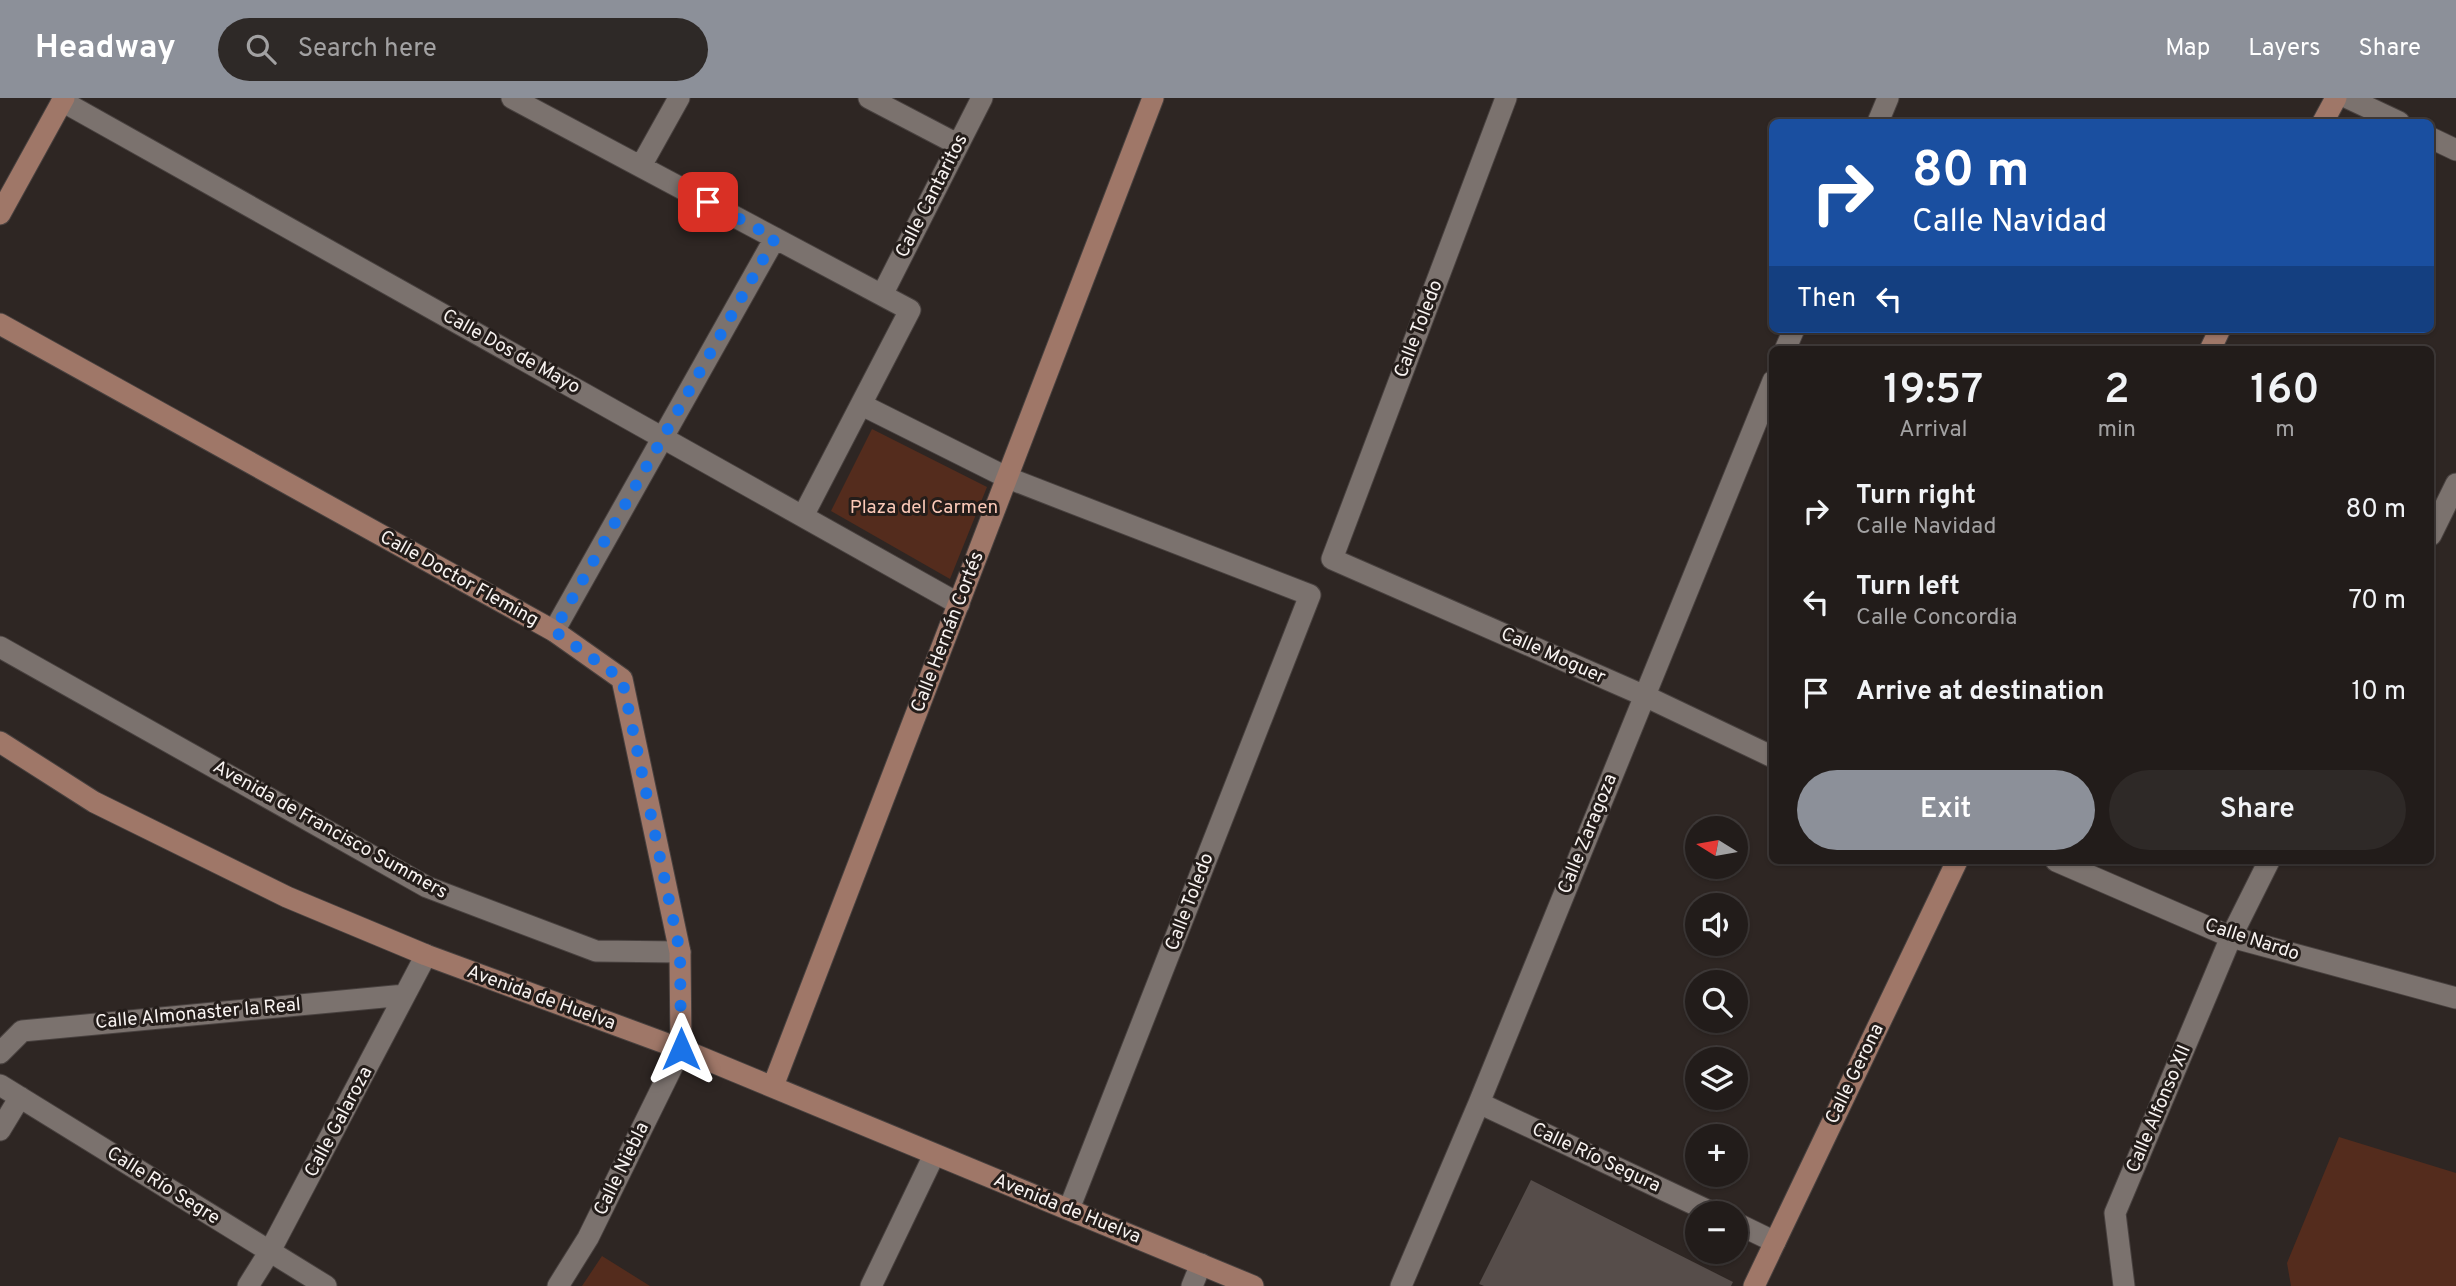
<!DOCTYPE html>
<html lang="en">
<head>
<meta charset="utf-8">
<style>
  :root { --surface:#221c1a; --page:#2e2927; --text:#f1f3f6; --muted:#a2a1a2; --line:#3f3a39; --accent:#8c9099 }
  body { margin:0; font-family:Overpass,sans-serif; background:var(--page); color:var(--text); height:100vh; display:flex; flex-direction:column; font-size:26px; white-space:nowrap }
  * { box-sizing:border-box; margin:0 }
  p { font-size:23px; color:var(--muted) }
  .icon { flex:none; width:38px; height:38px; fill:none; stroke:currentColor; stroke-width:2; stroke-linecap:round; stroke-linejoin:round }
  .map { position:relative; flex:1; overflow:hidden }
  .sheet { position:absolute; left:1769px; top:248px; width:665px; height:518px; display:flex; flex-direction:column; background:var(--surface); border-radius:10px; box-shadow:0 2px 5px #0004,0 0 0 2px var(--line) }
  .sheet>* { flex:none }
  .hud { position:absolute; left:1769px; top:21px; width:665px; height:214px; border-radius:10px; box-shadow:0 2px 5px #0004,0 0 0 2px var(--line); background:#1a4fa0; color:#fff; overflow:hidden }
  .needle { width:46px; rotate:281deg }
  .controls { position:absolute; left:1685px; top:718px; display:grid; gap:14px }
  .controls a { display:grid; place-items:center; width:63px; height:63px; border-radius:50%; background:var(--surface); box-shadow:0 2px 5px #0004,0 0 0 2px var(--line); font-size:35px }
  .pin { position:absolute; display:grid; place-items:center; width:60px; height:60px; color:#fff; margin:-30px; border-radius:14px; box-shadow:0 4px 10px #0006 }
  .me { position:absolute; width:77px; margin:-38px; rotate:0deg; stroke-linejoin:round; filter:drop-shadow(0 0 5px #0008) }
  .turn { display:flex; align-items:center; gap:24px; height:147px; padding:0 28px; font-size:32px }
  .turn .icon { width:91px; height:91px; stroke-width:2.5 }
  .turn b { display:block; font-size:49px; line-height:60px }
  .then { display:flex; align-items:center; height:66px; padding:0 28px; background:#0003; gap:14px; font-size:26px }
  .eta { display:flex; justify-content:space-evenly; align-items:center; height:119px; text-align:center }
  .eta b { font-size:42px; font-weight:600; line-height:49px }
  .action { display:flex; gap:14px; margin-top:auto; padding:14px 28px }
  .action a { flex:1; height:80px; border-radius:42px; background:var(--accent); color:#fff; font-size:28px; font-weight:600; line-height:80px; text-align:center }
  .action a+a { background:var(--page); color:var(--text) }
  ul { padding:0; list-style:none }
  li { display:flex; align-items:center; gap:21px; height:91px; padding:0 28px }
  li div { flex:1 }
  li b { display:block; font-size:26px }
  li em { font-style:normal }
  header { display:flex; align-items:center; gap:42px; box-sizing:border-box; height:98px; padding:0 35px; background:var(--accent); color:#fff }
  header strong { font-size:33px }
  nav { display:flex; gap:38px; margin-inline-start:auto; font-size:24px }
  .search { width:490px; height:63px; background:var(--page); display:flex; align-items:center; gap:18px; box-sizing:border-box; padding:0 24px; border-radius:38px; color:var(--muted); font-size:26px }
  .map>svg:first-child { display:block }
  .green { fill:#542c1d }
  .building { fill:#564d4a }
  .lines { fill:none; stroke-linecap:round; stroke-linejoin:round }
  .street-casing { stroke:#48413f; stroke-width:23 }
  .secondary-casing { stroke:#48413f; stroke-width:23 }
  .street { stroke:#7b726e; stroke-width:21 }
  .secondary { stroke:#9f7768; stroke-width:21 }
  .route { stroke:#1a73e8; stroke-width:12; stroke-dasharray:0 21.6 }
  .labels { text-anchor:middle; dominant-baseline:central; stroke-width:6; stroke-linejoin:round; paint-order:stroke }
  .street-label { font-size:19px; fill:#f8f3f1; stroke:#241d1a }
  .park-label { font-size:19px; fill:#fbc9b8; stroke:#241d1a }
</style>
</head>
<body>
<header>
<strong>Headway</strong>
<div class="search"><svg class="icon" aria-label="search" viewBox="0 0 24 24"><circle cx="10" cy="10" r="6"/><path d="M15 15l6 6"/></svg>Search here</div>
<nav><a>Map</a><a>Layers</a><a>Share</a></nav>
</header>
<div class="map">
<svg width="2456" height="1188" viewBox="0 0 2456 1188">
  <rect width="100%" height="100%" fill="#2e2623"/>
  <path class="green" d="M 872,331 L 987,389 L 950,481 L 831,413 Z
    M 2339,1039 L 2456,1075 L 2456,1188 L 2291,1188 L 2287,1165 Z
    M 602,1158 L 650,1188 L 582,1188 Z"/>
  <path class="building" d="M 1531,1082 L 1733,1184 L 1731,1188 L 1484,1188 L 1479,1186 Z"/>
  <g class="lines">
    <defs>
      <path id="street" d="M 512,0 L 910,212 L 803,418
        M 869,0 L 957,46
        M 1506,0 L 1332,461 L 1645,598 L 1773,659
        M 2348,0 L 2399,24
        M 62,3 L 959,506
        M 1878,24 L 1888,0
        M 2431,40 L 2456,52
        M 641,68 L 679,0
        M 882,197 L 982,0
        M 1785,252 L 1794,231
        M 862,307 L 1008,380 L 1310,497 L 1069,1111
        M 2431,437 L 2456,386
        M 554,533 L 775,140
        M 0,549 L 427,789 L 596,853 L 680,854
        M 2056,763 L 2231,839 L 2456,900
        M 0,955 L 22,933 L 405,897
        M 0,987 L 326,1188
        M 1479,1005 L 1713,1115
        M 0,1032 L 20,999
        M 1736,1125 L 1775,1144
        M 248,1188 L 270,1153 L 426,857
        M 558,1188 L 588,1140 L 681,951
        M 871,1188 L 934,1057
        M 1192,1188 L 1201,1166
        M 1401,1188 L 1479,1005 L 1773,283
        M 2124,1188 L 2115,1115 L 2231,839 L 2269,763"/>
      <path id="secondary" d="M 2323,24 L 2336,0
        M 0,116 L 64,0
        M 0,226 L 554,533 L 622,581 L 680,854 L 681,951
        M 2210,252 L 2220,231
        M 0,644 L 94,704 L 287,799 L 426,857 L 681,951 L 1253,1188
        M 773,988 L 1153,0
        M 1754,1188 L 1957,763"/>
    </defs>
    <use href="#street" class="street-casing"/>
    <use href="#secondary" class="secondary-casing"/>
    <use href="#street" class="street"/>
    <use href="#secondary" class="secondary"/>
  </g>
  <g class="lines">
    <path class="route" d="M 681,951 L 680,854 L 622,581 L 554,533 L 775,140 L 708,104"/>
  </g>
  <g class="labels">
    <g class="street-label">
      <text transform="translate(932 98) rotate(-63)">Calle Cantaritos</text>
      <text transform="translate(1419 231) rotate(-69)">Calle Toledo</text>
      <text transform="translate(511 254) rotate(29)">Calle Dos de Mayo</text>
      <text transform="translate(459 481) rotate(29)">Calle Doctor Fleming</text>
      <text transform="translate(948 534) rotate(-69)">Calle Hernán Cortés</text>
      <text transform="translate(1553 558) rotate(24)">Calle Moguer</text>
      <text transform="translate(330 732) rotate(29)">Avenida de Francisco Summers</text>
      <text transform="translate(1588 736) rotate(-68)">Calle Zaragoza</text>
      <text transform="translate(1190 804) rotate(-69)">Calle Toledo</text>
      <text transform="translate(2252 842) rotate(18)">Calle Nardo</text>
      <text transform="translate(541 900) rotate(20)">Avenida de Huelva</text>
      <text transform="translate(198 916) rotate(-5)">Calle Almonaster la Real</text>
      <text transform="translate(1855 976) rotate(-64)">Calle Gerona</text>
      <text transform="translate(2159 1011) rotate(-67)">Calle Alfonso XII</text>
      <text transform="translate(339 1024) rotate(-62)">Calle Galaroza</text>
      <text transform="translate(1596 1060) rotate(25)">Calle Río Segura</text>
      <text transform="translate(622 1071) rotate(-64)">Calle Niebla</text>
      <text transform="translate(163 1088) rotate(32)">Calle Río Segre</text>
      <text transform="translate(1067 1111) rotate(22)">Avenida de Huelva</text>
    </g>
    <g class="park-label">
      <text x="924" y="410">Plaza del Carmen</text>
    </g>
  </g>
</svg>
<div class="controls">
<a><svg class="needle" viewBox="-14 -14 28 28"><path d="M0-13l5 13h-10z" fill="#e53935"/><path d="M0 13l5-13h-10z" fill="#a2a1a2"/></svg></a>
<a><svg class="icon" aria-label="sound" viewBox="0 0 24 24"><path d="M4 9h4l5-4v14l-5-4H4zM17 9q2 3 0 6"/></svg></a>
<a><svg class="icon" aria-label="search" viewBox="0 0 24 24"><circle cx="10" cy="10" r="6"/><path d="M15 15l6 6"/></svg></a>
<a><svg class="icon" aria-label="layers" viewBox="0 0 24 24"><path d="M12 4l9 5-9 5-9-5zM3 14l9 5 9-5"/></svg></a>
<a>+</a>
<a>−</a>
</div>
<div class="pin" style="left:708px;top:104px;background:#d93025"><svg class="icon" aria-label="arrive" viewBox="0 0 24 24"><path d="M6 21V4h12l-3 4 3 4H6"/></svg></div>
<svg class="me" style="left:681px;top:951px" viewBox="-20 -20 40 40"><path d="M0-17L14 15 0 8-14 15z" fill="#1a73e8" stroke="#fff" stroke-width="4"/></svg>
<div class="hud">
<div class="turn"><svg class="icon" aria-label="right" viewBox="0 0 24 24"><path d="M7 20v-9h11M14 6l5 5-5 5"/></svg><div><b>80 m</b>Calle Navidad</div></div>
<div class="then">Then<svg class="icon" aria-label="left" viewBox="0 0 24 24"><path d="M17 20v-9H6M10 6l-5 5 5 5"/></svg></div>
</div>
<section class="sheet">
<div class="eta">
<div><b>19:57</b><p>Arrival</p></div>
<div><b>2</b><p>min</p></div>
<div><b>160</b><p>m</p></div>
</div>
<ul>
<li><svg class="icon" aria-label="right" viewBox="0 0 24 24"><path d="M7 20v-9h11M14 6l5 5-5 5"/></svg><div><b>Turn right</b><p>Calle Navidad</p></div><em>80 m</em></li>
<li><svg class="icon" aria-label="left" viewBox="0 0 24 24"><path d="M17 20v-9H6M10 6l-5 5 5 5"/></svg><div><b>Turn left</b><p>Calle Concordia</p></div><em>70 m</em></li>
<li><svg class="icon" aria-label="arrive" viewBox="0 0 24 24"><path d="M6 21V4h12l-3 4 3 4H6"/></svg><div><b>Arrive at destination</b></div><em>10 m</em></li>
</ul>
<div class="action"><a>Exit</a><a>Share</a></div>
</section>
</div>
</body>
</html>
